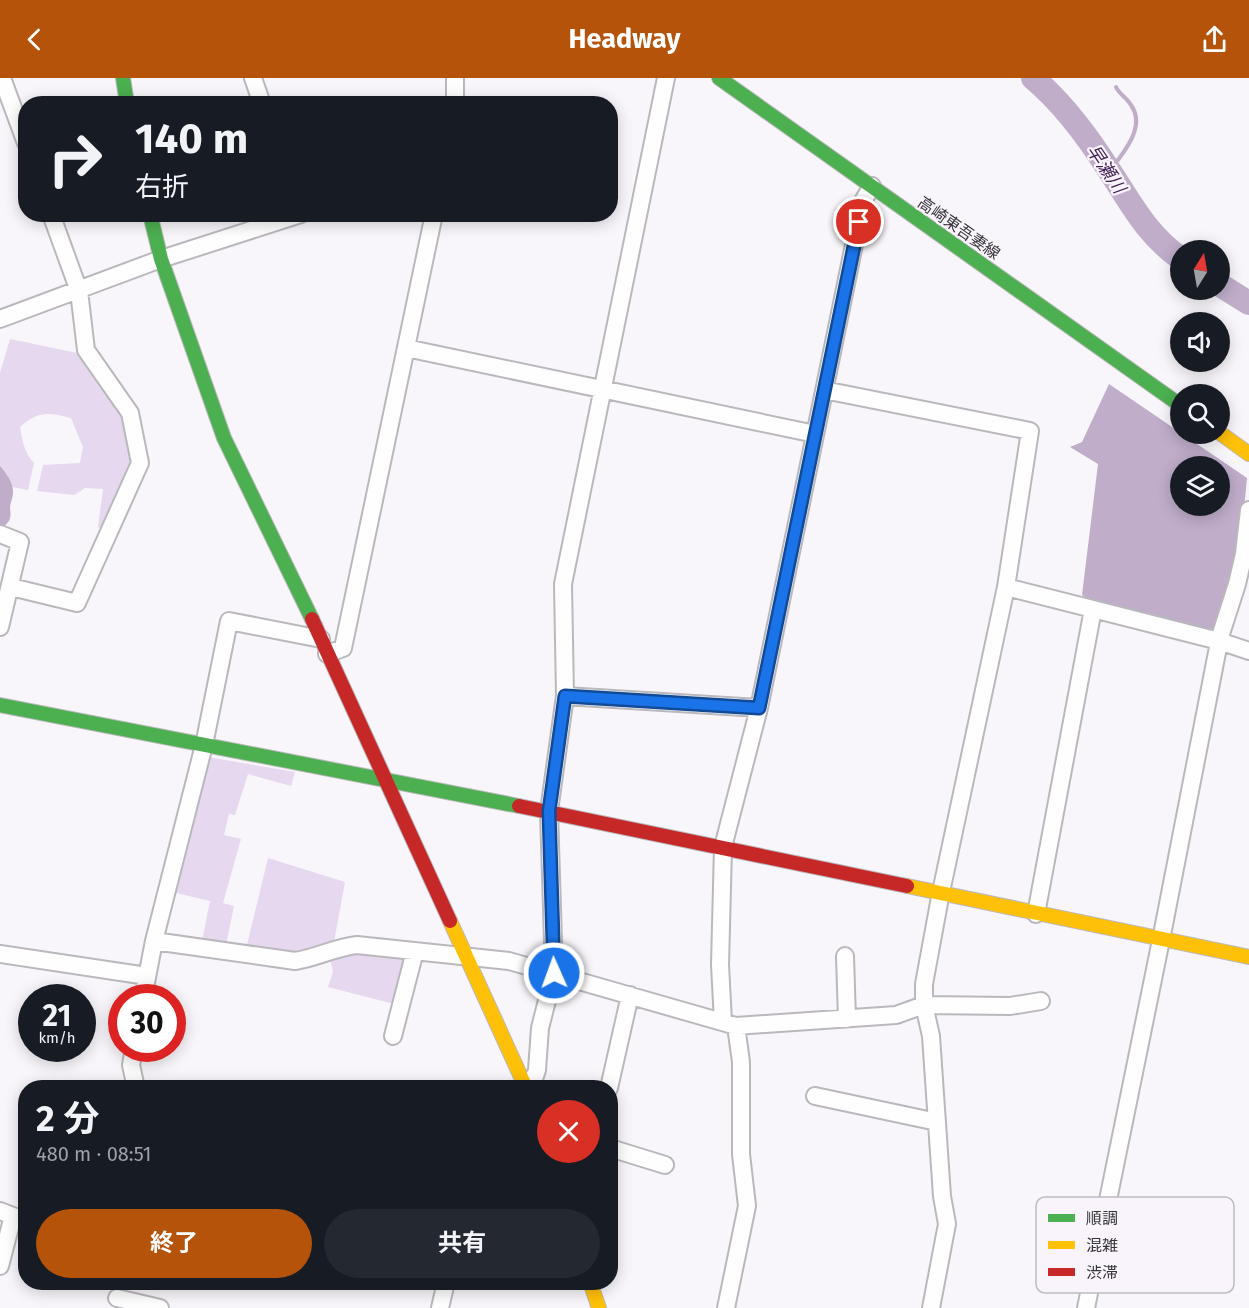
<!DOCTYPE html>
<html lang="ja">
<head>
<meta charset="utf-8">
<style>
  :root { --surface:#171b24; --page:#242831; --text:#f1f3f6; --muted:#9ea1a6; --accent:#b45309 }
  body { margin:0; font-family:"Fira Sans","Noto Sans JP",sans-serif; background:var(--page); color:var(--text); height:100vh; display:flex; flex-direction:column; font-size:22px; white-space:nowrap }
  * { box-sizing:border-box; margin:0 }
  p { font-size:20px; color:var(--muted) }
  .icon { flex:none; width:33px; height:33px; fill:none; stroke:currentColor; stroke-width:2; stroke-linecap:round; stroke-linejoin:round }
  .map { position:relative; flex:1; overflow:hidden }
  .sheet { position:absolute; left:18px; top:1002px; width:600px; height:210px; display:flex; flex-direction:column; background:var(--surface); border-radius:24px; box-shadow:0 3px 15px #0003 }
  .sheet>* { flex:none }
  .banner { position:absolute; left:18px; top:18px; width:600px; height:126px; border-radius:24px; box-shadow:0 3px 15px #0003; background:#171b24; color:var(--text); overflow:hidden }
  .needle { width:39px; rotate:11deg }
  .controls { position:absolute; left:1170px; top:162px; display:grid; gap:12px }
  .controls a { display:grid; place-items:center; width:60px; height:60px; border-radius:50%; background:var(--surface); box-shadow:0 3px 15px #0003; font-size:30px }
  .speed { position:absolute; left:18px; top:906px; display:flex; gap:12px; font-size:30px; font-weight:700; text-align:center }
  .speed>* { display:grid; place-content:center; width:78px; height:78px; border-radius:50%; background:var(--surface); box-shadow:0 3px 15px #0003; line-height:1 }
  .speed small { font-size:15px; font-weight:400 }
  .speed .limit { border:9px solid #d22; background:#fff; color:#111 }
  .pin { position:absolute; display:grid; place-items:center; width:51px; height:51px; color:#fff; margin:-26px; border:3px solid #fff; border-radius:50%; box-shadow:0 2px 6px #0007 }
  .me { position:absolute; width:66px; margin:-33px; rotate:358deg; stroke-linejoin:round; filter:drop-shadow(0 0 4px #0008) }
  .turn { display:flex; align-items:center; gap:21px; height:126px; padding:0 18px; font-size:27px }
  .turn .icon { width:78px; height:78px; stroke-width:2.5 }
  .turn b { display:block; font-size:42px; line-height:51px }
  .round { display:grid; place-items:center; flex:none; width:63px; height:63px; border-radius:32px; background:var(--page) }
  .headline { display:flex; align-items:center; justify-content:space-between; height:102px; padding:0 18px }
  h1 { font-size:36px; font-weight:700; line-height:45px }
  .action { display:flex; gap:12px; margin-top:auto; padding:12px 18px }
  .action a { flex:1; height:69px; border-radius:36px; background:var(--accent); color:#fff; font-size:24px; font-weight:700; line-height:69px; text-align:center }
  .action a+a { background:var(--page); color:var(--text) }
  header { display:flex; justify-content:space-between; align-items:center; height:78px; padding:0 18px; background:var(--accent); color:#fff; font-size:27px; font-weight:700 }
  .map>svg:first-child { display:block }
  .green { fill:#e5d8ef }
  .water { fill:#bfadca; fill-rule:evenodd }
  .lines { fill:none; stroke-linecap:round; stroke-linejoin:round }
  .stream { stroke:#bfadca; stroke-width:4 }
  .river { stroke:#bfadca; stroke-width:24 }
  .street-casing { stroke:#bab8bc; stroke-width:20 }
  .fast-casing { stroke:#bab8bc; stroke-width:16 }
  .slow-casing { stroke:#bab8bc; stroke-width:16 }
  .jam-casing { stroke:#bab8bc; stroke-width:16 }
  .street { stroke:#fefefe; stroke-width:16 }
  .fast { stroke:#4caf50; stroke-width:14 }
  .slow { stroke:#ffc107; stroke-width:14 }
  .jam { stroke:#c62828; stroke-width:14 }
  .route-casing { stroke:#114b97; stroke-width:15 }
  .route { stroke:#1a73e8; stroke-width:10 }
  .labels { text-anchor:middle; dominant-baseline:central; stroke-width:4.5; stroke-linejoin:round; paint-order:stroke }
  .street-label { font-size:16px; fill:#373538; stroke:#f9f4fc }
  .water-label { font-size:18px; font-style:italic; fill:#432355; stroke:#f9f4fc }
  .key { fill:#f9f4fc; stroke:#bfbbc1; stroke-width:1.5 }
  .key-label { font-size:16px; fill:#373538 }
</style>
</head>
<body>
<header><svg class="icon" aria-label="back" viewBox="0 0 24 24"><path d="M15 5l-7 7 7 7"/></svg>Headway<svg class="icon" aria-label="share" viewBox="0 0 24 24"><path d="M12 15V3M7 8l5-5 5 5M5 13v7h14v-7"/></svg></header>
<div class="map">
<svg width="1249" height="1230" viewBox="0 0 1249 1230">
  <rect width="100%" height="100%" fill="#f8f6fa"/>
  <path class="green" d="M 10,261 L 82,276 L 126,338 L 135,385 L 105,452 L 98,449 L 103,411 L 85,410 L 74,417 L 37,413 L 43,387 L 80,385 L 83,369 L 71,340 C 48,334 38,333 20,349 C 22,361 24,375 34,385 L 28,412 L 13,409 L 0,388 L 0,295 Z
    M 208,679 L 295,694 L 291,708 L 248,696 L 235,737 L 229,736 L 224,757 L 241,761 L 223,825 L 234,828 L 226,867 L 202,863 L 210,823 L 172,814 Z
    M 268,780 L 345,804 L 334,864 L 296,877 L 246,871 Z
    M 343,873 L 409,878 L 398,927 L 328,909 L 333,894 L 330,879 Z"/>
  <path class="water" d="M 1109,306 L 1247,400 L 1240,473 L 1216,555 L 1100,529 L 1082,517 L 1098,386 L 1070,369 L 1082,364 ZM 1180,388 L 1220,388 L 1220,428 L 1180,428 Z
    M 0,388 C 6,395 14,405 13,415 C 13,420 10,425 10,430 C 11,438 11,443 4,448 L 0,447 Z"/>
  <g class="lines">
    <path class="stream" d="M 1116,9 C 1119,16 1127,20 1131,27 C 1144,45 1130,66 1118,82"/>
    <path class="river" d="M 1033,0 C 1063,25 1088,59 1109,92 C 1131,125 1146,156 1180,180
      M 1220,207 L 1249,225"/>
    <defs>
      <path id="street" d="M 2,0 L 26,65
        M 253,0 L 262,26
        M 455,26 L 455,0
        M 0,241 L 161,181 L 301,136
        M 406,270 L 815,356
        M 824,312 L 1030,353 L 1006,509 L 941,814 L 924,906 L 924,927 L 931,958 L 942,1118 L 947,1146 L 931,1230
        M 0,456 L 20,464 L 0,549
        M 11,509 L 77,525 L 140,385 L 130,335 L 86,272 L 79,213 L 51,136
        M 1006,509 L 1219,563 L 1249,573
        M 327,576 L 343,570 L 434,136
        M 565,618 L 759,630
        M 1036,836 L 1093,531
        M 154,863 L 295,883 C 316,880 336,869 357,867 L 509,883 L 736,948 L 896,937 L 924,927 L 1010,928 L 1041,923
        M 0,876 L 147,898
        M 845,878 L 847,941
        M 143,920 L 154,863 L 204,667 L 229,543 L 321,561
        M 723,944 L 720,887 L 723,769 L 759,630 L 863,123 L 872,108
        M 393,958 L 415,873
        M 134,970 L 131,987 L 136,1010
        M 524,1007 L 535,998 L 537,992 L 540,950 L 554,895 L 549,733 L 565,618 L 563,506 L 666,0
        M 609,1010 L 630,917
        M 815,1018 L 937,1044
        M 610,1070 L 665,1087
        M 0,1133 L 26,1143
        M 0,1188 L 13,1138
        M 117,1220 L 160,1230
        M 440,1230 L 446,1204
        M 726,1230 L 747,1128 L 741,1076 L 741,984 L 736,948
        M 1086,1230 L 1161,862 L 1220,559 L 1237,506 L 1244,476 L 1249,432"/>
      <path id="fast" d="M 123,0 L 127,26
        M 719,0 L 1180,327
        M 150,136 L 161,181 L 224,360 L 312,541
        M 0,627 L 519,728"/>
      <path id="slow" d="M 1220,355 L 1249,376
        M 907,808 L 1249,879
        M 450,843 L 526,1010
        M 590,1204 L 599,1230"/>
      <path id="jam" d="M 312,541 L 450,843
        M 519,728 L 907,808"/>
    </defs>
    <use href="#street" class="street-casing"/>
    <use href="#fast" class="fast-casing"/>
    <use href="#slow" class="slow-casing"/>
    <use href="#jam" class="jam-casing"/>
    <use href="#street" class="street"/>
    <use href="#fast" class="fast"/>
    <use href="#slow" class="slow"/>
    <use href="#jam" class="jam"/>
  </g>
  <g class="lines">
    <defs>
      <path id="route" d="M 554,895 L 549,733 L 565,618 L 759,630 L 859,144"/>
    </defs>
    <use href="#route" class="route-casing"/>
    <use href="#route" class="route"/>
  </g>
  <g class="labels">
    <g class="street-label">
      <text transform="translate(959 150) rotate(35)">高崎東吾妻線</text>
    </g>
    <g class="water-label">
      <text transform="translate(1106 91) rotate(56)">早瀬川</text>
    </g>
  </g>
  <rect x="1036" y="1119" width="198" height="96" rx="9" class="key"/>
  <rect x="1048" y="1136" width="27" height="8" fill="#4caf50"/>
  <rect x="1048" y="1163" width="27" height="8" fill="#ffc107"/>
  <rect x="1048" y="1190" width="27" height="8" fill="#c62828"/>
  <g class="key-label">
    <text x="1086" y="1146">順調</text>
    <text x="1086" y="1173">混雑</text>
    <text x="1086" y="1200">渋滞</text>
  </g>
</svg>
<div class="controls">
<a><svg class="needle" viewBox="-14 -14 28 28"><path d="M0-13l5 13h-10z" fill="#e53935"/><path d="M0 13l5-13h-10z" fill="#9ea1a6"/></svg></a>
<a><svg class="icon" aria-label="sound" viewBox="0 0 24 24"><path d="M4 9h4l5-4v14l-5-4H4zM17 9q2 3 0 6"/></svg></a>
<a><svg class="icon" aria-label="search" viewBox="0 0 24 24"><circle cx="10" cy="10" r="6"/><path d="M15 15l6 6"/></svg></a>
<a><svg class="icon" aria-label="layers" viewBox="0 0 24 24"><path d="M12 4l9 5-9 5-9-5zM3 14l9 5 9-5"/></svg></a>
</div>
<div class="speed"><div>21<small>km/h</small></div><div class="limit">30</div></div>
<div class="pin" style="left:859px;top:144px;background:#d93025"><svg class="icon" aria-label="arrive" viewBox="0 0 24 24"><path d="M6 21V4h12l-3 4 3 4H6"/></svg></div>
<svg class="me" style="left:554px;top:895px" viewBox="-20 -20 40 40"><circle r="17" fill="#1a73e8" stroke="#fff" stroke-width="3"/><path d="M0-11L8 9 0 5-8 9z" fill="#fff"/></svg>
<div class="banner">
<div class="turn"><svg class="icon" aria-label="right" viewBox="0 0 24 24"><path d="M7 20v-9h11M14 6l5 5-5 5"/></svg><div><b>140 m</b>右折</div></div>
</div>
<section class="sheet">
<div class="headline"><div><h1>2 分</h1><p>480 m · 08:51</p></div><a class="round" style="background:#d93025;color:#fff"><svg class="icon" aria-label="close" viewBox="0 0 24 24"><path d="M6 6l12 12M18 6L6 18"/></svg></a></div>
<div class="action"><a>終了</a><a>共有</a></div>
</section>
</div>
</body>
</html>
